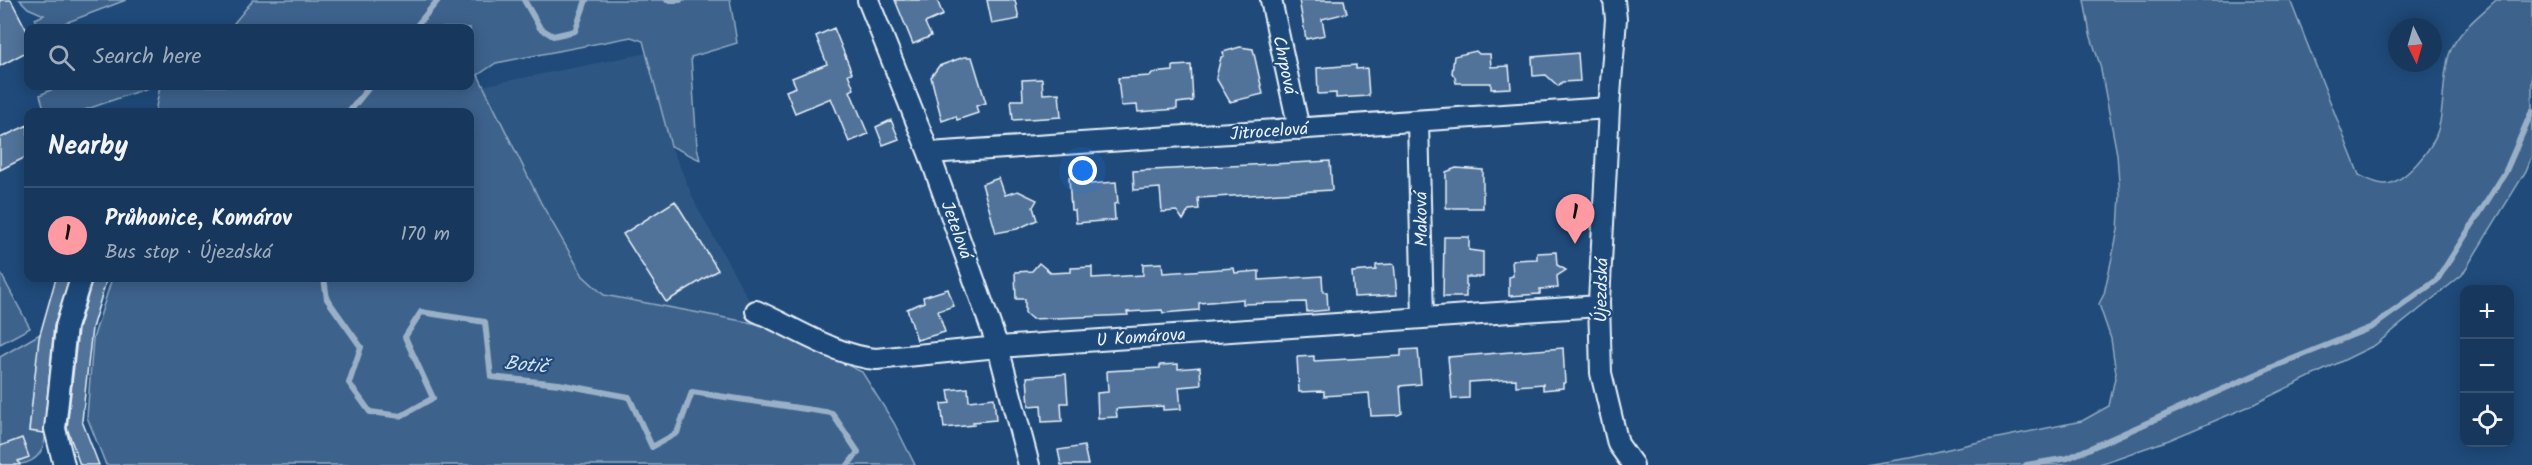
<!DOCTYPE html>
<meta charset="utf-8">
<style>
body{margin:0;font-family:Kalam,sans-serif;background:#244365;color:#f1f3f6}
.controls{position:absolute;right:18px;bottom:18px;display:grid;overflow:hidden;border-radius:12px;box-shadow:0 3px 15px #0003}
.controls button{width:54px;height:54px;display:grid;place-items:center;padding:0;border:0;border-bottom:2px solid #365272;background:#17385c;color:#f1f3f6;font:30px sans-serif}
.compass{position:absolute;left:2388px;top:18px;width:54px;height:54px;border-radius:50%;background:#17385c;box-shadow:0 3px 15px #0003;rotate:175deg}
.you{position:absolute;left:1083px;top:171px;width:21px;height:21px;margin:-15px;border:4px solid #fff;border-radius:50%;background:#1a73e8;box-shadow:0 0 0 9px #1a73e833}
.badge{display:grid;place-items:center;width:39px;height:39px;border-radius:50%;background:#ff9aa2;color:#111;font-size:20px;font-weight:700}
.pin{position:absolute;translate:-50% -50px;filter:drop-shadow(0 2px 3px #0008)}
.pin::after{content:'';position:absolute;top:32px;width:21px;height:18px;background:inherit;clip-path:polygon(0 0,100% 0,50% 100%)}
.list{margin:0;padding:0;list-style:none}
h2{display:flex;justify-content:space-between;align-items:center;height:78px;margin:0;padding:0 24px;font-size:26px}
h2 small{font-size:20px;font-weight:400;color:#9eacbb}
.list li{display:grid;grid-template-columns:39px 1fr auto;gap:18px;align-items:center;box-sizing:border-box;height:96px;padding:0 24px;border-top:2px solid #365272}
.list b{display:block;font-size:22px;white-space:nowrap}
.list p{margin:0;font-size:20px;white-space:nowrap;color:#9eacbb}
.list em{font-size:20px;font-style:normal;color:#9eacbb}
.icon{flex:none;width:33px;height:33px;fill:none;stroke:currentColor;stroke-width:2;stroke-linecap:round;stroke-linejoin:round}
.map{position:relative;flex:none;width:2532px;height:465px;overflow:hidden}
.search{position:absolute;background:#17385c;box-shadow:0 3px 15px #0003;left:24px;top:24px;width:450px;height:66px;display:flex;align-items:center;gap:15px;box-sizing:border-box;padding:0 21px;border-radius:12px;color:#9eacbb;font-size:22px}
.panel{position:absolute;background:#17385c;box-shadow:0 3px 15px #0003;left:24px;top:108px;width:450px;height:174px;border-radius:12px}
.map>svg:first-child{display:block}
.built{fill:#2e5683}
.green{fill:#3c628c;stroke:#92aac2;stroke-width:1.5}
.lines{fill:none;stroke-linecap:round;stroke-linejoin:round}
.stream{stroke:#9ab0c7;stroke-width:6}
.building{fill:#517399;stroke:#e8f1f8;stroke-width:1.5}
.minor-casing{stroke:#e8f1f8;stroke-width:24}
.minor{stroke:#1f4a7a;stroke-width:20}
.labels{text-anchor:middle;stroke-width:4.5;stroke-linejoin:round;paint-order:stroke}
.street-label{font-size:18px;fill:#e8f1f8;stroke:#1f4a7a}
.water-label{font-size:20px;font-style:italic;fill:#d4e1ec;stroke:#1f4a7a}
</style>
<div class="map">
<svg width="2532" height="465" viewBox="0 0 2532 465">
<rect width="100%" height="100%" fill="#1f4a7a"/>
<filter id="ink" filterUnits="userSpaceOnUse"><feTurbulence type="fractalNoise" baseFrequency=".0167" numOctaves="2"/><feDisplacementMap in="SourceGraphic" scale="12" xChannelSelector="R" yChannelSelector="G"/><feConvolveMatrix kernelMatrix="1 2 1 2 8 2 1 2 1" color-interpolation-filters="sRGB"/></filter>
<g filter="url(#ink)">
<path class="built" d="M647,53L671,146L697,207L763,325L604,295L583,276L541,203L482,86Z"/>
<path class="green" d="M20,0H126L52,28H38L35,19L44,15L28,8Z
M253,0H730L737,43L691,57L697,147L700,160L671,146L643,41L631,37L496,63L478,75L541,203L583,276L604,295L763,325L862,372L894,423L915,465H106L87,417L93,339L112,278H470V112H155L160,86H470V28H230Z
M2084,0H2290L2359,175C2367,179 2376,184 2385,184C2404,184 2433,148 2438,130C2445,107 2442,74 2450,52C2458,31 2480,15 2496,0H2532V155L2526,171L2462,275L2375,345L2250,406L2169,440L2097,465H1865L1910,458L1983,441L2082,421L2109,406L2116,373L2111,339L2099,304L2104,294L2118,230L2120,196L2117,154L2100,65L2090,34Z
M59,86H153L79,112H45L40,95Z
M0,272L30,328L0,344Z
M40,334L29,431L45,433C46,439 45,442 43,447C36,465 20,465 0,465V357Z"/>
<g class="lines">
<path class="stream" d="M524,0L540,28L553,36L575,31L586,0
M667,0H680
M415,28L438,0
M349,112L370,86
M324,278L327,299L361,347L349,383L370,412L401,416L433,398L405,337L421,312L485,322L491,377L559,384L629,397L652,447L677,433L692,392L832,413L858,452L848,465
M2026,465L2068,458L2273,367L2372,327L2437,280L2505,173L2532,111"/>
</g>
<path class="building" d="M0,0H11L28,33V51L0,66Z
M895,0H937L943,15L925,23L931,36L913,44Z
M987,0H1015L1019,19L992,24Z
M1299,0H1344L1347,13L1322,19L1325,35L1306,39Z
M834,28L852,73L848,74L854,89L850,91L868,134L849,142L831,98L795,113L786,91L796,87L792,78L827,64L816,36Z
M1240,47L1253,49L1263,94L1230,102L1216,78L1221,57L1224,56L1223,52Z
M1476,51L1479,54H1490L1491,67L1509,66L1511,88L1491,89V83H1456L1455,77L1452,73L1454,56Z
M1578,53L1580,81L1562,82L1558,86L1546,75L1533,76L1532,57Z
M964,57H972L986,103L976,106L978,113L957,120L956,116L942,121L931,77L939,66Z
M1191,65L1193,101L1177,103V109L1138,112L1137,105L1121,106L1118,78L1150,76L1152,73L1173,71V66Z
M1356,65V69L1367,68L1369,96L1336,98V93L1318,94L1317,68Z
M1042,79L1043,94L1059,93L1061,117L1013,120L1011,100H1023L1022,80Z
M891,120L899,139L883,145L876,127Z
M28,125V156L0,170V138Z
M1330,161L1332,190L1198,198L1199,209L1189,210L1183,220L1177,211L1162,212L1160,188L1134,190L1133,171Z
M1456,168L1483,170V208H1446V172Z
M1089,176V184L1116,182L1118,203L1114,204L1115,220L1076,223L1075,210H1071L1069,177Z
M999,178L1005,195L1018,191L1037,200L1033,207L1037,220L1017,229L996,233L982,184Z
M675,201L718,270L666,302L623,234Z
M1444,237H1469V250L1483,252V277H1466V297H1443Z
M1556,252L1557,265L1566,270L1557,276L1558,288L1540,289V294L1509,296V277L1513,276L1512,260L1537,259V253Z
M1039,263L1051,273L1071,272V268L1092,267V278L1143,275V264L1162,263L1163,273L1234,268L1235,273L1259,271V280L1322,276L1323,292H1327L1328,310L1307,312L1306,302L1243,304V299L1199,303V310L1163,313L1162,310L1127,312L1128,315L1032,319L1025,313V299H1016L1015,272L1032,271Z
M1394,264L1397,295L1354,297L1352,272L1376,270V265Z
M56,278H69L54,326L44,433L29,431L39,338Z
M93,278H107L92,328L82,421L99,465H80L67,428L78,329Z
M948,289L954,306L938,311L945,332L917,340L907,309L924,302L923,297Z
M1563,348L1565,383H1563V388L1543,390V384L1516,386V379L1469,382V398L1452,399L1448,357Z
M1418,349L1421,384L1400,386L1402,413L1398,415L1371,416L1369,393L1324,396V391L1299,392L1297,357L1314,356V361L1401,356V350Z
M1178,364V369L1200,367L1201,385L1179,387L1181,409L1163,410V406L1116,409L1117,417L1098,418L1097,393L1108,392L1107,371L1160,368V365Z
M1066,374L1068,403H1061L1062,421L1042,422L1041,405L1029,406L1027,377Z
M968,388L969,401L994,398L996,420L973,422L974,425L944,428L941,404L950,403L948,390Z
M22,438L29,457L18,461L20,465H0V446Z
M1084,446L1088,465H1061L1058,450Z"/>
<g class="lines">
<defs>
<path id="minor" d="M868,0L929,153L998,347L1029,465
M1271,0L1299,129
M1614,0L1616,19L1609,108L1599,302L1601,373L1618,444L1633,465
M1418,122L1423,317
M929,153L1609,108
M756,311C793,327 836,356 876,359L998,347L1599,306
M64,465L55,429L66,327L81,278"/>
</defs>
<use href="#minor" class="minor-casing"/>
<use href="#minor" class="minor"/>
</g>
</g>
<g class="labels">
<g class="street-label">
<text transform="translate(1285 65) rotate(78)" y="6">Chrpová</text>
<text transform="translate(1269 131) rotate(-4)" y="6">Jitrocelová</text>
<text transform="translate(1421 219) rotate(-91)" y="6">Maková</text>
<text transform="translate(957 230) rotate(70)" y="6">Jetelová</text>
<text transform="translate(1601 290) rotate(-89)" y="6">Újezdská</text>
<text transform="translate(1141 337) rotate(-4)" y="6">U Komárova</text>
</g>
<g class="water-label">
<text transform="translate(526 364) rotate(5)" y="7">Botič</text>
</g>
</g>
</svg>
<div class="controls">
<button>+</button>
<button>−</button>
<button><svg class="icon" aria-label="locate" viewBox="0 0 24 24"><circle cx="12" cy="12" r="6"/><path d="M12 2v4M12 18v4M2 12h4M18 12h4"/></svg></button>
</div>
<svg class="compass" viewBox="-18 -18 36 36"><path d="M0-13l5 13h-10z" fill="#e53935"/><path d="M0 13l5-13h-10z" fill="#9eacbb"/></svg>
<div class="you"></div>
<div class="pin badge" style="left:1575px;top:244px">1</div>
<div class="search"><svg class="icon" aria-label="search" viewBox="0 0 24 24"><circle cx="10" cy="10" r="6"/><path d="M15 15l6 6"/></svg>Search here</div>
<section class="panel">
<h2>Nearby<small></small></h2>
<ul class="list">
<li><span class="badge">1</span><div><b>Průhonice, Komárov</b><p>Bus stop · Újezdská</p></div><em>170 m</em></li>
</ul>
</section>
</div>
